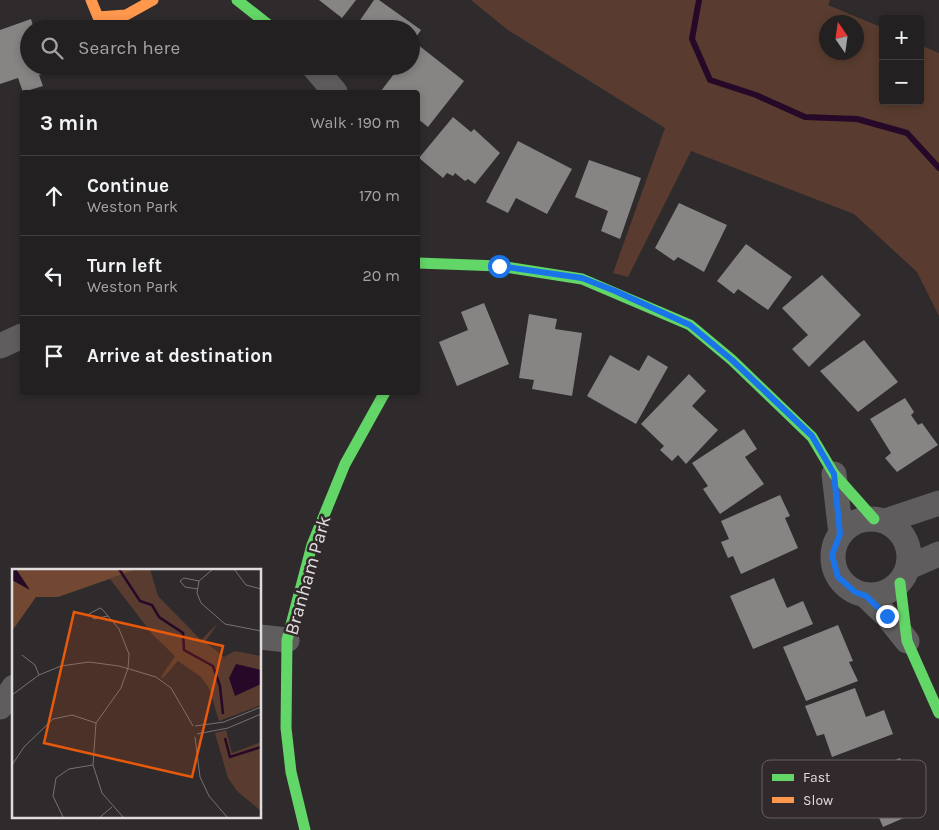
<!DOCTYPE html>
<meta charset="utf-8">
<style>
body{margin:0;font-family:Karla,sans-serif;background:#2b282a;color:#f1f3f6}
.controls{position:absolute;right:15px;top:15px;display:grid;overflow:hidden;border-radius:5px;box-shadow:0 2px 8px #0003}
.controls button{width:45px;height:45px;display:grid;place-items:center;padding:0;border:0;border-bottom:1px solid #403e3f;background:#232021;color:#f1f3f6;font:25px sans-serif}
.compass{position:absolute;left:819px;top:15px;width:45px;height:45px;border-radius:50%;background:#232021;box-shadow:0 2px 8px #0003;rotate:347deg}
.stop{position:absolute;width:15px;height:15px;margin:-11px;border:4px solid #1a73e8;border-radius:50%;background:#fff}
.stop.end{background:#1a73e8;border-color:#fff;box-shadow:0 1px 5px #0008}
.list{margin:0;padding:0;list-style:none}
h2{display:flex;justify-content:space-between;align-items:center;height:65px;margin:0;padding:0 20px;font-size:21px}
h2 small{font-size:16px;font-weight:400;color:#a3a3a5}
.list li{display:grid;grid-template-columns:32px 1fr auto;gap:15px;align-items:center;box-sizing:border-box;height:80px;padding:0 20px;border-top:1px solid #403e3f}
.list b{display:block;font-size:19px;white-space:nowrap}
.list p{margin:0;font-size:16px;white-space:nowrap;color:#a3a3a5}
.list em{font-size:16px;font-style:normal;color:#a3a3a5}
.icon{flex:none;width:28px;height:28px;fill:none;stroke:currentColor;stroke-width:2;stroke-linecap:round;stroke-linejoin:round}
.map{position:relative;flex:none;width:939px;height:830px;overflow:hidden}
.search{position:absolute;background:#232021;box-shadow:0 2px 8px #0003;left:20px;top:20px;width:400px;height:55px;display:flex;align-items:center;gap:12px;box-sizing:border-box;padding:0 18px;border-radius:28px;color:#a3a3a5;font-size:19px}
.panel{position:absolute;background:#232021;box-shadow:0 2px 8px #0003;left:20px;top:90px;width:400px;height:305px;border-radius:5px}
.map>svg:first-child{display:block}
.green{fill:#593c2f;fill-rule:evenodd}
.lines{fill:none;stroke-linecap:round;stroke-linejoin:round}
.stream{stroke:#260828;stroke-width:6}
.building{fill:#878484}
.street{stroke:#605d5e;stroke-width:25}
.fast{stroke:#63d668;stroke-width:11}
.slow{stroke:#ff974d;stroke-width:11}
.route{stroke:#1a73e8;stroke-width:6}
.labels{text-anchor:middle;stroke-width:5;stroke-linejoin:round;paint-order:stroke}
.street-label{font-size:19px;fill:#e0dbdc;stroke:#31292b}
.inset-river{fill:none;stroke:#260828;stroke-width:2.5}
.inset-road{fill:none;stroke:#767172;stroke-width:1}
.view{fill:#e8590c;fill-opacity:0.15;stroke:#e8590c;stroke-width:2.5}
.inset-edge{fill:none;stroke:#e0dbdc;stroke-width:2.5}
.key{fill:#31292b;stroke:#665e60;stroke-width:1}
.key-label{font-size:14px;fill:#e0dbdc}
</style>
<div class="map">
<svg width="939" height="830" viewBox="0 0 939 830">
<rect width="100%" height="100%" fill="#2f2b2c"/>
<path class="green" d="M471,0H830L828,5L883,28V101H920V45L939,53V316L917,272L854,214L691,151L628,277L613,273L665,128L508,30ZM826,22H856V52H826Z"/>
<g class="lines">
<path class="stream" d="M699,0L692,39L710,80L756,95L805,117L857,119L907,133L939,168"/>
</g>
<path class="building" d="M319,0H356L342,18Z
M374,0H379L421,30L411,44V29H354Z
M31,19L34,29H29V66L60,68L39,75L43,86L23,92L18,78L0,84V30Z
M417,44L464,81L428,127L418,119V92H383L381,91L400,66H411V51Z
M453,117L471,132L474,129L500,153L475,184L468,179L465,181L455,173L453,176L447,173L443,178L419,158Z
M518,141L572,169L547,214L516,198L508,213L486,202Z
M589,160L641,178L620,239L601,231L608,211L575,197Z
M679,203L727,225L704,272L678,257L674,261L655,248Z
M746,244L792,277L768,310L738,289L734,294L717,281Z
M822,275L861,315L809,367L792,349L808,335L782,308Z
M484,303L509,364L457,386L439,342L468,330L461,312Z
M529,314L557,319L555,329L582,333L572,396L532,389L534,380L519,378Z
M864,340L898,382L858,412L820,371Z
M610,355L639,371L648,355L668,367L636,424L587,396Z
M689,374L706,391L692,406L718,430L686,464L678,455L672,461L660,450L664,446L641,424Z
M905,398L914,412L911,415L918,425L922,423L938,445L897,472L885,458L891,453L870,419Z
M744,429L757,449L745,457L764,484L720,514L703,489L708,486L692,463Z
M780,495L790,516L785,518L798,548L741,574L733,556L728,558L721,542L729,539L721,521Z
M774,578L787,608L803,601L813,624L753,649L730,596Z
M838,625L853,661L849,662L858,681L806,701L783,647Z
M855,688L866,717L884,710L893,734L832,757L824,734L817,736L805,706Z
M900,758L922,810L883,827L877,813L869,816L863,800L870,797L861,775Z"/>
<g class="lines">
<path class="street" d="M313,66L335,92
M0,346L22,336
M834,474L841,534
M833 557a38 38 0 1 1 76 0a38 38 0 1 1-76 0Z
M885,521L939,503
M909,567L939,554
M866,596L887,616L907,641
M260,637L287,640
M0,707L14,687"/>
<path class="fast" d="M237,0L274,29
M418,263L499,266L582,279L690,325L732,360L812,437L834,474L874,519
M900,583L907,641L939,713
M305,830L291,772L286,728L287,640L312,545L345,464L385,392"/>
<path class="slow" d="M91,0L98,17L126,15L153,0"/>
</g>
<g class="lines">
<path class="route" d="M499,266L582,278L615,291L690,325L732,360L812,436L834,474L840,534L832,555L838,577L855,592L866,596L887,616"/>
</g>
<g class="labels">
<g class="street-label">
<text transform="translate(307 575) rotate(-74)" y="7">Branham Park</text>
</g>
</g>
<g transform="translate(12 569)">
<rect width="249" height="249" fill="#2f2b2c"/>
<path d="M126,0H138L146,27L189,71L206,54L193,73L212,88L223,82L249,87V136L207,152L197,119L189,108L166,92L151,109L149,108L163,87L141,66L98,10ZM214,161L220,184L249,173V242L225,222L216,209L203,164Z" fill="#593c2f"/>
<path d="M4,0H126L46,28H24L0,62V11L17,20Z" fill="#734833"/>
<path d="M0,0H4L18,21L0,11ZM224,95L249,101V115L223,127L217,109Z" fill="#260828"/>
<path class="inset-river" d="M107,0L128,32L140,36L147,48L171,64L172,81L201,97L208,117L211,145M213,169L218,188L249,178"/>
<path class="inset-road" d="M201,0L187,12L185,24L189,34L213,55L249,62M222,0L234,16L249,20M186,20L173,18L168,12L172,9L187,12M96,47L82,50L77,45L88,39L91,41L107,60L117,85L116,99L109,119L84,154L81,196L90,224L111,248M10,86L23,96L27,106M0,126L27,106L49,97L77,93L107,97L144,108L159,119L181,157M183,157L212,153L249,138M185,165L216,159L249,145M183,168L188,208L197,227L215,248M0,196L12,178L41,150L60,146L84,154M51,248L41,227L44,209L57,200L81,196M88,248L100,238"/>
<path class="view" d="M62,43L211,77L180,208L32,174Z"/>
<rect width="249" height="249" class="inset-edge"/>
</g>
<rect x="762" y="760" width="164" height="58" rx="8" class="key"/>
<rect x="772" y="774" width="22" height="7" fill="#63d668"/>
<rect x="772" y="797" width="22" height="6" fill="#ff974d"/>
<g class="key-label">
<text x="803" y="782">Fast</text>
<text x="803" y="805">Slow</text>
</g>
</svg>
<div class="controls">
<button>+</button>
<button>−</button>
</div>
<svg class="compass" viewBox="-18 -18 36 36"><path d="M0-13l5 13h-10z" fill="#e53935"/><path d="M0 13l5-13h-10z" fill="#a3a3a5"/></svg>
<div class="stop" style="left:499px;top:266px"></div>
<div class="stop end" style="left:887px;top:616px"></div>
<div class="search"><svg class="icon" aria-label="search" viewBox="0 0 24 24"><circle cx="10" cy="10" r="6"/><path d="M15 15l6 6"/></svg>Search here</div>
<section class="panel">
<h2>3 min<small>Walk · 190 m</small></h2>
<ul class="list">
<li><svg class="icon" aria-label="ahead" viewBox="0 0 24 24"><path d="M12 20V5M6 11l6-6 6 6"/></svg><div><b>Continue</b><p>Weston Park</p></div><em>170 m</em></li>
<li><svg class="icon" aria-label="left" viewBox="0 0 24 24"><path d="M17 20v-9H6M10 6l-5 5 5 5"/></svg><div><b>Turn left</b><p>Weston Park</p></div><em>20 m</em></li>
<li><svg class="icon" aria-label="arrive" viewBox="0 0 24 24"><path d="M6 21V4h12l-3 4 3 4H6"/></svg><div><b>Arrive at destination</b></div></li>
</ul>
</section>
</div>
